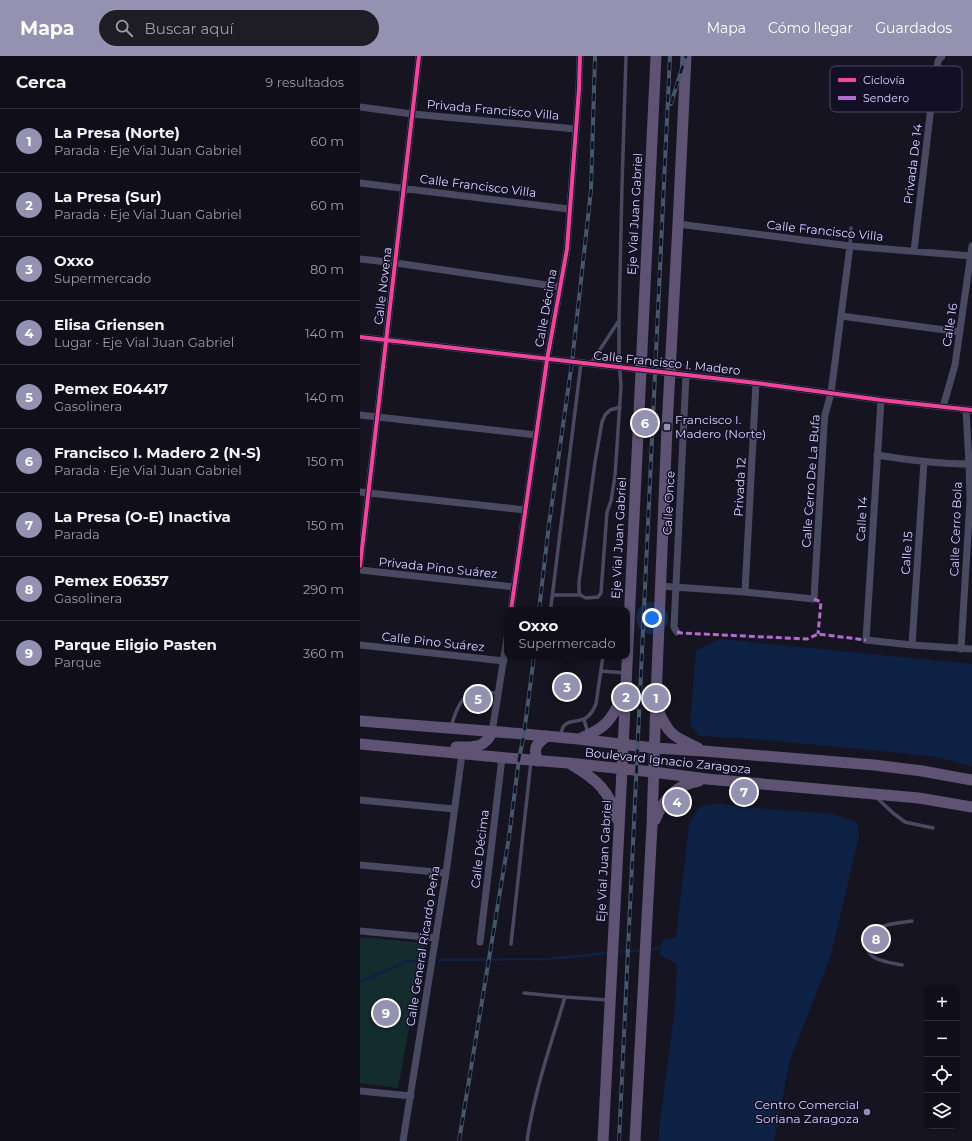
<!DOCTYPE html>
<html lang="es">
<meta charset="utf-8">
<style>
body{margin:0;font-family:Montserrat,sans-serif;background:#1e1d26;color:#f1f3f6}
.controls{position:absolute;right:12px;bottom:12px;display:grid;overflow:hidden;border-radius:8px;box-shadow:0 1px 3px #0004}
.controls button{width:36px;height:36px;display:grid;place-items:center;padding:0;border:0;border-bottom:1px solid #302f38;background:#100f19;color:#f1f3f6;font:20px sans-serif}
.you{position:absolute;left:292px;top:562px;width:14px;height:14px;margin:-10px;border:3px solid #fff;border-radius:50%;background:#1a73e8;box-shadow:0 0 0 6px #1a73e833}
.badge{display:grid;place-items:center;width:26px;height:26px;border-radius:50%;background:#9591b1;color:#fff;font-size:13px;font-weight:700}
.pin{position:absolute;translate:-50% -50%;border:2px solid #fff;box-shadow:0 1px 4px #0006}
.popup{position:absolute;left:144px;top:551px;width:126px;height:52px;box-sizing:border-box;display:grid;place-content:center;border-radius:8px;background:#100f19;filter:drop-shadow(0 1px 3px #0005);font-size:13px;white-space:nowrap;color:#9c9ca2}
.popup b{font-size:15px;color:#f1f3f6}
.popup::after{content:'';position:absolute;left:50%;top:100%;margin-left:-8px;border:8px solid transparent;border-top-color:#100f19}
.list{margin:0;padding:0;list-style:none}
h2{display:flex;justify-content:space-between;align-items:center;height:52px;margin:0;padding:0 16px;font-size:17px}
h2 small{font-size:13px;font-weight:400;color:#9c9ca2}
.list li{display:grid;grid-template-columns:26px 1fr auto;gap:12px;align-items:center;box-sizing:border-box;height:64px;padding:0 16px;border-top:1px solid #302f38}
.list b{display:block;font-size:15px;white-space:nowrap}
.list p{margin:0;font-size:13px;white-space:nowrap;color:#9c9ca2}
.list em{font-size:13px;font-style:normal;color:#9c9ca2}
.icon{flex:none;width:22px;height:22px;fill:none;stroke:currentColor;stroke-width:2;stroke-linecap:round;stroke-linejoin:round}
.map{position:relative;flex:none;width:612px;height:1085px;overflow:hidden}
header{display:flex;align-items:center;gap:24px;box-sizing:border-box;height:56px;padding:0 20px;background:#9591b1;color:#fff}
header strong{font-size:19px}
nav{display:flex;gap:22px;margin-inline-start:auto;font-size:14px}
.search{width:280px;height:36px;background:#1e1d26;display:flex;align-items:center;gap:10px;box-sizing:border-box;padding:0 14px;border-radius:22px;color:#9c9ca2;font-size:15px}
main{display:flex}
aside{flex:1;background:#100f19}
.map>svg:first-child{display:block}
.green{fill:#132c2d}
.water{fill:#0d2144}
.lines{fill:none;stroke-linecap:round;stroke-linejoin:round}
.stream{stroke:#0d2144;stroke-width:2.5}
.service{stroke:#4a4962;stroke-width:3.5}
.minor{stroke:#4a4962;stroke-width:7}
.primary{stroke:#5e5373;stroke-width:11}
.rail-casing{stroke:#43596b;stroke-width:4}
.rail{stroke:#130f26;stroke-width:2.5;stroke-dasharray:8;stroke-linecap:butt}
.quiet{stroke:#b06ccc;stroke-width:3;stroke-dasharray:6 3;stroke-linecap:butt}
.cycleway-casing{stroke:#130f26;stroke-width:6}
.cycleway{stroke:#ed469a;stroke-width:4}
.poi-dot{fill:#9591b1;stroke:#130f26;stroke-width:1.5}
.labels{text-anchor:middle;stroke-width:3;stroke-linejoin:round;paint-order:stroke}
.street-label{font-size:12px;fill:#d9d4ff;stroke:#130f26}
.poi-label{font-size:12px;fill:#d9d4ff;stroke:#130f26;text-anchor:start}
.key{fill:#130f26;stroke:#4e4a67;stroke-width:1}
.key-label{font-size:11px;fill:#d9d4ff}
</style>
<header>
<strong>Mapa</strong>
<div class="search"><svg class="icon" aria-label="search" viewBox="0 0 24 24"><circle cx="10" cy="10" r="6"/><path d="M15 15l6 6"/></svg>Buscar aquí</div>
<nav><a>Mapa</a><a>Cómo llegar</a><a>Guardados</a></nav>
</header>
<main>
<aside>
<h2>Cerca<small>9 resultados</small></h2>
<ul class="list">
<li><span class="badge">1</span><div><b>La Presa (Norte)</b><p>Parada · Eje Vial Juan Gabriel</p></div><em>60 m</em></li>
<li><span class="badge">2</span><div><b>La Presa (Sur)</b><p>Parada · Eje Vial Juan Gabriel</p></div><em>60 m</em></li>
<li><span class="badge">3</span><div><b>Oxxo</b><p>Supermercado</p></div><em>80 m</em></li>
<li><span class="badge">4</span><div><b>Elisa Griensen</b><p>Lugar · Eje Vial Juan Gabriel</p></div><em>140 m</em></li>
<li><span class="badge">5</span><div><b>Pemex E04417</b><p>Gasolinera</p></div><em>140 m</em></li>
<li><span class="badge">6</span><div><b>Francisco I. Madero 2 (N-S)</b><p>Parada · Eje Vial Juan Gabriel</p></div><em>150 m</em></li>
<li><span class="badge">7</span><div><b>La Presa (O-E) Inactiva</b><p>Parada</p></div><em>150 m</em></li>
<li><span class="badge">8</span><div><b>Pemex E06357</b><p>Gasolinera</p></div><em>290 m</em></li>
<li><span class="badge">9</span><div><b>Parque Eligio Pasten</b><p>Parque</p></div><em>360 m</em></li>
</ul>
</aside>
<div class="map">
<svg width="612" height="1085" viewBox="0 0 612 1085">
<rect width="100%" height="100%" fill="#161421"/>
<path class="green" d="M0,881L65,887L38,1032L0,1027Z"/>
<path class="water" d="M360,583L612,608V710L571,700L394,683L339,680L330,669L336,595Z
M357,747L384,751L473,758L497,766L499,780L471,899L430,1004L414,1085H299L300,1065L315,952L317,908L300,899L302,884L316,882L329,768L339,751Z"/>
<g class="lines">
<path class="stream" d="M287,893L301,892
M256,896L283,894
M79,904L189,903L249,897
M0,926L47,905H65"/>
<path class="service" d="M490,190L491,172
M231,307L258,266
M260,351L250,354L245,359L242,366L235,406L219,526V535L220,539L226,542L238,541L241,537L247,456L251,445L255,420L261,330L259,301V265L262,130L266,0
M193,539H220
M192,554L191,550L221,307
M241,615L266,617
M224,663L228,678
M91,670C102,638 105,635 139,637
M200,680C201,677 202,674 203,671C212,659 226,673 236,648L243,600
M516,741L533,757L545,766L573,772
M151,888L171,705
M542,909C529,906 504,905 507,886C508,881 512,877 516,874C526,867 540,867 552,865
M164,937L205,941L248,944
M167,1085C174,1036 191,988 205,941"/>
<path class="minor" d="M0,51L52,58L216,73
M0,127L209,153
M318,168L490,190L611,200
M554,195L570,59L578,5L582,0
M0,203L36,207L200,231
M481,260L600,276
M0,281L396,327L521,344L612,354
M521,344L506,584L552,589L612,593
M583,351L595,309L612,190
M0,359L176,379
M517,399C548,404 578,408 609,408
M0,436L165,454
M0,510L59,0
M0,514L154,531
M300,530L385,536L454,543L464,369L465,359L471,337L490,190
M385,536L396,327
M151,554L187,304L207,193L219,33L220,0
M317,576L314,571L326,319
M0,589L144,605
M552,589L564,406
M601,593L610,444L609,408L606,354
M132,676L147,582
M0,744L94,753
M0,809L86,817
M0,875L76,882
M120,886L142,702
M0,1035L51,1040
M43,1085L86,817L102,698"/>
<path class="primary" d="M297,652C308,678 312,680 338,692
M0,665L164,678L218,683L294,692L344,695L514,709L562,715L612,724
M219,683C246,672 251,665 263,639
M0,688L159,703L208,707L293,716L347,723L559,742L612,751
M96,691C112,691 125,693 132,676
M178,705C172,691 177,688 187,680
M212,709C236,723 250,735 257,763
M295,764C304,743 315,729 339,725
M243,1085C249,961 256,838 262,714C274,476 284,238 296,0
M275,1085L292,770L296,642L307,371L318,168L326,0"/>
<defs>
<path id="rail" d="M311,48L317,28L326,0
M179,554L189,468L212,306L231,134L235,0
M99,1085L149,781L159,703L164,678L174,600
M259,1085C277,723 292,362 310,0"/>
</defs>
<use href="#rail" class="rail-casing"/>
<use href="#rail" class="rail"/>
<path class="quiet" d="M454,543L461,546L458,578
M317,576L321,577L447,583L458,578L506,584"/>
<defs>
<path id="cycleway" d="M0,281L396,327L521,344L612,354
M0,510L59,0
M151,554L187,304L207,193L219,33L220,0"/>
</defs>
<use href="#cycleway" class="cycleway-casing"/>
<use href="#cycleway" class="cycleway"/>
</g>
<g class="poi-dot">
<rect x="303" y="367" width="8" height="8" rx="2"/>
<circle cx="507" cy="1056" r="4"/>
</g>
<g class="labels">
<g class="street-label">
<text transform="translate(133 54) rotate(5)" y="4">Privada Francisco Villa</text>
<text transform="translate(553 108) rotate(-83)" y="4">Privada De 14</text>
<text transform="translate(118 130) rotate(7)" y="4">Calle Francisco Villa</text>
<text transform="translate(275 158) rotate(-87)" y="4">Eje Vial Juan Gabriel</text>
<text transform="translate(465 175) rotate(6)" y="4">Calle Francisco Villa</text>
<text transform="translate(23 230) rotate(-83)" y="4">Calle Novena</text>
<text transform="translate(186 252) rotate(-80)" y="4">Calle Décima</text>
<text transform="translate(590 269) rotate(-81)" y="4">Calle 16</text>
<text transform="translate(307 307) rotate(6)" y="4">Calle Francisco I. Madero</text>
<text transform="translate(451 425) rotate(-86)" y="4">Calle Cerro De La Bufa</text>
<text transform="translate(380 431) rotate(-87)" y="4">Privada 12</text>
<text transform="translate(309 447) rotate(-87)" y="4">Calle Once</text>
<text transform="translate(502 463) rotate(-87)" y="4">Calle 14</text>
<text transform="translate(596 473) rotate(-88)" y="4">Calle Cerro Bola</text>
<text transform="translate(259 482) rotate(-87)" y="4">Eje Vial Juan Gabriel</text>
<text transform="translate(547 497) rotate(-86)" y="4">Calle 15</text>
<text transform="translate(78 512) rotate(6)" y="4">Privada Pino Suárez</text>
<text transform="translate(73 586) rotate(6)" y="4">Calle Pino Suárez</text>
<text transform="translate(308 705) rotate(6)" y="4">Boulevard Ignacio Zaragoza</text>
<text transform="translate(120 793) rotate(-83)" y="4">Calle Décima</text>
<text transform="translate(244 805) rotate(-87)" y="4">Eje Vial Juan Gabriel</text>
<text transform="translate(63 890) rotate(-81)" y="4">Calle General Ricardo Peña</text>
</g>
<g class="poi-label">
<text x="315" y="368">Francisco I.<tspan x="315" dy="14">Madero (Norte)</tspan></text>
<text x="499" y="1053" text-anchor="end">Centro Comercial<tspan x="499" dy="14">Soriana Zaragoza</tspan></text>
</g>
</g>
<rect x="470" y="10" width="132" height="46" rx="6" class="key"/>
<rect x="478" y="22" width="18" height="4" fill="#ed469a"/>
<rect x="478" y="40" width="18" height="4" fill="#b06ccc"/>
<g class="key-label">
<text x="503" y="28">Ciclovía</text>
<text x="503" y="46">Sendero</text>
</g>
</svg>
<div class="controls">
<button>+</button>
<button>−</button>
<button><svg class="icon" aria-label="locate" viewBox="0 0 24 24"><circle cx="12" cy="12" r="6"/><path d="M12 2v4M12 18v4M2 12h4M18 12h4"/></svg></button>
<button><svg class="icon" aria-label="layers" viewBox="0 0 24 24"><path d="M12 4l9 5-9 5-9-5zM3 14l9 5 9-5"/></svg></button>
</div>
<div class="you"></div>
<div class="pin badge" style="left:296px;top:642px">1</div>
<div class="pin badge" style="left:266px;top:641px">2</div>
<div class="pin badge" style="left:207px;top:631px">3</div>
<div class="popup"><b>Oxxo</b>Supermercado</div>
<div class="pin badge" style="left:317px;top:746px">4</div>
<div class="pin badge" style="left:118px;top:643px">5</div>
<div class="pin badge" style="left:285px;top:367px">6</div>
<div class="pin badge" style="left:384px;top:736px">7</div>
<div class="pin badge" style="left:516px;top:883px">8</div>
<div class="pin badge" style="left:26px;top:957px">9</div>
</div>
</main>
